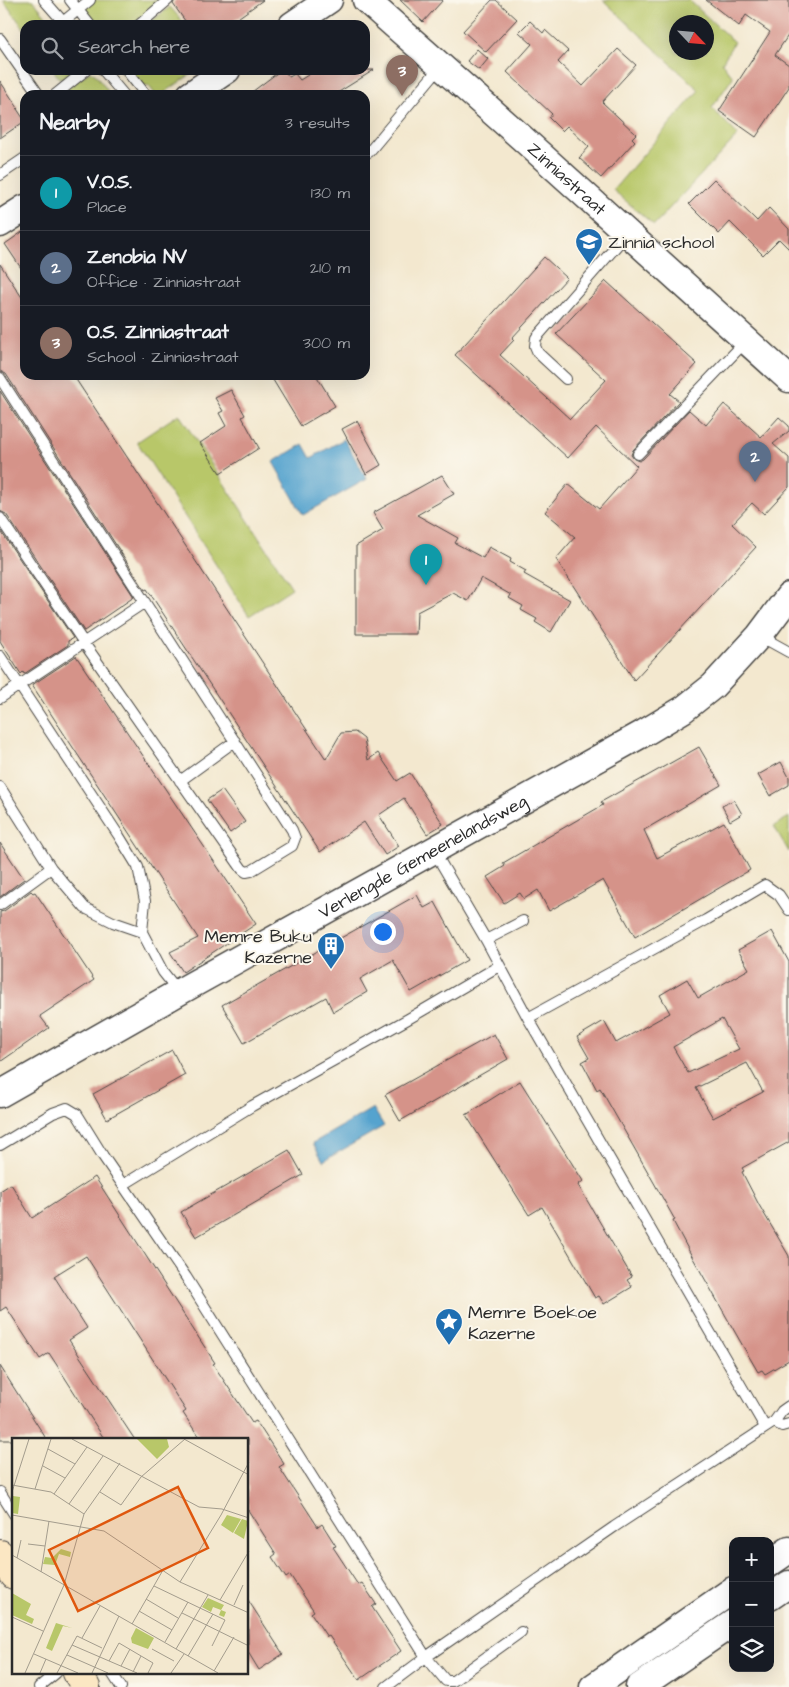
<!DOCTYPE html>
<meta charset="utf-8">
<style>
body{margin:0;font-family:"Architects Daughter",sans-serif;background:#20242c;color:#f1f3f6}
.controls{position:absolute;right:15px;bottom:15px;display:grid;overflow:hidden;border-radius:10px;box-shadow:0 5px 20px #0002}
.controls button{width:45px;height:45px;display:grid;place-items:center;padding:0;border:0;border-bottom:1px solid #363941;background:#171b24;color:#f1f3f6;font:25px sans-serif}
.compass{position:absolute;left:669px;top:15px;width:45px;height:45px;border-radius:50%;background:#171b24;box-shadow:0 5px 20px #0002;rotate:116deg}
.you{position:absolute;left:382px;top:931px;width:18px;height:18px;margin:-12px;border:4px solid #fff;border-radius:50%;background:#1a73e8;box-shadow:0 0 0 8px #1a73e833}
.badge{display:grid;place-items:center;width:32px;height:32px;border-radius:50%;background:#8c9099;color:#fff;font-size:16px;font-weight:700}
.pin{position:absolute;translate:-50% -41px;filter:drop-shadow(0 1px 2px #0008)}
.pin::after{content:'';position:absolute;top:26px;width:18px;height:15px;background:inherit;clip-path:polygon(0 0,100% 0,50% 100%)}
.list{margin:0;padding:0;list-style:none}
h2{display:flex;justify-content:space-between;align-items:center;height:65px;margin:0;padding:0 20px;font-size:21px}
h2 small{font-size:16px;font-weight:400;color:#9ea1a6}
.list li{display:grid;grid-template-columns:32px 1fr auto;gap:15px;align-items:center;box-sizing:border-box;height:75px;padding:0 20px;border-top:1px solid #363941}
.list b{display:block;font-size:19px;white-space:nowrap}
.list p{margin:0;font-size:16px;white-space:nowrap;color:#9ea1a6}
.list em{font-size:16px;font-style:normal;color:#9ea1a6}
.icon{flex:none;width:28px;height:28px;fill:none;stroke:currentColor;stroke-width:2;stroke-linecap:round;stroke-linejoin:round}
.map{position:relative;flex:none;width:789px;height:1687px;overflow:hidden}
.search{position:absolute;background:#171b24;box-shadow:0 5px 20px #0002;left:20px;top:20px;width:350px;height:55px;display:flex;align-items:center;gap:12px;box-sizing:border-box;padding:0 18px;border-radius:15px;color:#9ea1a6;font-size:19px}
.panel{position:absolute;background:#171b24;box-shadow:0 5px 20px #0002;left:20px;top:90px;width:350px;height:290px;border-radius:15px}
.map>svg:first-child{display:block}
.green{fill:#b8c769;stroke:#72794a;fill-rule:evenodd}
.water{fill:#55a3ce;stroke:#40677c}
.building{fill:#d59389;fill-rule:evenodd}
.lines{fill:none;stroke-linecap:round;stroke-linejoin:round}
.service-casing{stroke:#494744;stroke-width:12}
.tertiary-casing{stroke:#494744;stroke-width:29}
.secondary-casing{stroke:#494744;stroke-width:30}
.service{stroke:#fff;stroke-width:10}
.tertiary{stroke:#fff;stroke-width:26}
.secondary{stroke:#fbe7c3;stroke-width:28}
.labels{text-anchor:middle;stroke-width:4;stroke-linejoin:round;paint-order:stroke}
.street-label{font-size:18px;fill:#2b2b2b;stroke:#fbf7ec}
.poi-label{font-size:18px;fill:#2b2b2b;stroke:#fbf7ec;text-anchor:start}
.inset-road{fill:none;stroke:#a39c8d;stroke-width:1}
.view{fill:#df570e;fill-opacity:0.15;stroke:#df570e;stroke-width:2.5}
.inset-edge{fill:none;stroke:#2b2b2b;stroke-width:2.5}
</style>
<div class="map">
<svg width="789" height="1687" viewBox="0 0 789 1687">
<rect width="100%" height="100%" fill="#fbf7ec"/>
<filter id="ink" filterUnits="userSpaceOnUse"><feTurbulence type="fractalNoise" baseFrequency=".02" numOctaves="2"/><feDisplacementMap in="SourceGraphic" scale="10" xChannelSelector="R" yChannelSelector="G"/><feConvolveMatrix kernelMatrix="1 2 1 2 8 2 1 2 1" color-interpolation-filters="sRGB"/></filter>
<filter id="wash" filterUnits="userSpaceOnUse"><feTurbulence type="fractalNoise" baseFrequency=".0096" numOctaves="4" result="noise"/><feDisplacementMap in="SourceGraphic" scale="20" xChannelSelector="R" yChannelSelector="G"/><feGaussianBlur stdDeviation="1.12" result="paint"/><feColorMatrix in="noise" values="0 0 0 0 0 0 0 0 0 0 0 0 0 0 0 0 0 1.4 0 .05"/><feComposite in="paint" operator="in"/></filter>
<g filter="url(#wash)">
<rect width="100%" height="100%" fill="#f3e8cf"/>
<path class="green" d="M3,0H33L53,25H25V30Z
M93,0H160L158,4L133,25H91L83,8Z
M603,0H689L734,42L722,63L733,77L712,108L738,135L654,225L613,190L699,90ZM676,22H706V52H676Z
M170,7L186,25H146Z
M53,70H79L66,80L59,78Z
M130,70H197L161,95H156L148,85L143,87Z
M90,71L96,75L111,95H59Z
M179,414L292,588L249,616L137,442Z
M789,817V852L774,826Z"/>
<path class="water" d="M344,439L367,479L303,515L273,462L303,444L311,458Z
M373,1108L384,1126L323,1161L313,1143Z"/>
<g id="blocks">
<path class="building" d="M175,0H263L228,25H188L173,4Z
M400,0H443L423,22Z
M492,0H496L517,19L486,52L463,31Z
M706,0H789V34L775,55L789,65V87L756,137L719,111L770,32L746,15L739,26Z
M530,21L543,33L545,30L568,51L558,62L583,86L618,49L636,65L602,102L636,134L632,138L635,141L601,178L579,158L589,147L567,126L562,131L549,118L552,114L507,72L532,44L519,32Z
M477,49L488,59L479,70L467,61Z
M281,70H284L289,77L295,74L300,80L316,70H374L334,95H248Z
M0,81L18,108L17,109L25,121L0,138Z
M714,179L757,221L769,208L789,229V249L779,239L763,255L730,222L719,234L689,204Z
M25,230V274L5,244Z
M544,257L567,278L512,338L514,340L500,355L570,419L606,380L556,334L606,281L697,364L670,394L679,401L633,450L631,455L634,459L639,461L643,459L689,410L706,425L724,404L761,437L779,417L789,426V431L773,444L789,458V487L764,514L752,503L732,524L756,547L634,680L556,559L575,537L545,512L568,484L599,509L637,466L596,427L568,458L455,355Z
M0,264L25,302V375H73L326,759L341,733L355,732L364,739L368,760L378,753L397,781L410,773L443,824L427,834L404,798L379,815L399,846L385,855L364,822L320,852L147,589L145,590L6,374L0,371Z
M282,375H316L335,406L301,426L273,380Z
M231,390L245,415L242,417L259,448L220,473L200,443L226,426L219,413L223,411L215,398Z
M0,391L134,597L84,631L6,514L0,511Z
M357,421L381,465L366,474L342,429Z
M442,475L454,494L417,515L458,538L455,543L483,558L489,547L511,559L510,562L526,571L524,574L570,600L551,632L535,622L537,619L521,610L523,606L509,598L511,595L481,578L468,601L453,593L417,612L416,634H356V546L383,530L373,513Z
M0,530L73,638L68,641V645L24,674L23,672L21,674L0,641Z
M76,656L256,924L183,972L170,952L198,938L32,685Z
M699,747L721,785L644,830L657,858L724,822L750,870L635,937L603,880L549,911L538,890L524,899L520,893L504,903L487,877L505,866L503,863L603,805L601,802Z
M781,762L789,777V785L770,796L758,775Z
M222,790L245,822L230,833L207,800Z
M734,800L742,814L730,821L722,806Z
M0,843L24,879L0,897Z
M31,891L33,893L35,892L94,980L40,1016L49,1028L0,1062V912L4,911Z
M417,895L424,908L435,902L467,960L411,992L393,960L360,979L367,992L333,1012L326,997L244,1043L222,1005Z
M772,931L789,962V1142L742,1168L744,1171L742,1172L759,1205L789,1256V1360L765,1374L762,1370L758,1372L740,1341L689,1251L673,1221L675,1220L653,1181L600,1088L597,1090L582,1062L589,1058L577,1037L604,1021L616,1043L670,1013L660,995L687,979L698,998L749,969L738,950ZM722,1019L739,1049L688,1073L673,1047ZM747,1063L763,1092L713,1118L696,1088Z
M494,1034L508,1059L400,1121L385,1095Z
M172,1050L185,1075L107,1119L93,1094Z
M520,1081L583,1181L578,1185L632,1277L627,1280L632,1287L604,1304L599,1296L595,1298L542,1207L529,1215L466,1115Z
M289,1150L303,1175L196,1237L181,1212Z
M95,1177L215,1363L213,1364L252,1423L256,1421L284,1464L279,1467L318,1527L322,1524L336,1546L333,1547L358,1585L362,1583L376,1604L372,1607L401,1651L359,1680L329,1636L327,1637L311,1613L314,1611L290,1575L286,1578L272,1557L276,1554L248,1510V1440H201L183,1413L186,1411L86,1256L54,1276L87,1328L69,1340L135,1440H105L49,1353L40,1359L6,1307L0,1311V1191L11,1184L32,1218Z
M0,1366L47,1440H0Z
M248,1600L283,1654L259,1670L248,1652Z"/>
</g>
</g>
<g filter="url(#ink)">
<use href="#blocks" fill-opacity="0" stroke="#494744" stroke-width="1"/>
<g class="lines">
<defs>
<path id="service" d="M44,0L66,25
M70,0L90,25
M63,22L90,0
M139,25L168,0
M0,39L39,95
M103,70L124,95
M126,70L146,95
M55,95L86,70
M369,152L440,67
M0,175L25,158
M0,378L292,830L295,838L292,846L251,871L246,872L242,869L84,643L0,518
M566,379L538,353L535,346L536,338L627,234
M638,454L746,341
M760,636L789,652
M0,656L119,836L138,867L145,901L142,932
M0,698L145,602
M180,781L235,741
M0,787L51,868L85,908L113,922L142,932L163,972L178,991
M434,851L486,940L528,1018L765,1427
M0,905L51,868
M486,940L523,921
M528,1018L706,920L765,885L779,895L789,910
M0,1145L53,1113L67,1108L77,1114L103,1156L186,1277L426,1657L614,1527L774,1422L782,1411L789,1406
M123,1185L252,1106L408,1019L499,966
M774,1422L782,1426L789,1424
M0,1492L14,1514
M112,1673L121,1687
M39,1687L56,1673
M386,1687L426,1657L446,1681H453L521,1632"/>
<g id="tertiary">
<path id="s1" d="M366,0L522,138L789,379"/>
<path d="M292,25L329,0"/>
<path d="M190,95L227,70"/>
<path d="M0,224L25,208"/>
<path id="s2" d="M0,1094L179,992L644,733L684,709L713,686L759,636L789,596"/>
<path d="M770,1563L789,1550"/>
<path d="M770,1597L789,1584"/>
<path d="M593,1687L733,1590"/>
<path d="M639,1687L733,1623"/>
</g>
<path id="secondary" d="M0,1554L14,1575
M77,1673L86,1687"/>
</defs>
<use href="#service" class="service-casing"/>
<use href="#tertiary" class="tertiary-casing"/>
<use href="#secondary" class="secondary-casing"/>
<use href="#service" class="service"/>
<use href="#tertiary" class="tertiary"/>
<use href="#secondary" class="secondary"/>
</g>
</g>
<defs>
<symbol id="school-pin" viewBox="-11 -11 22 30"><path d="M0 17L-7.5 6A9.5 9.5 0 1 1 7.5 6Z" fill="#1f6fb2" stroke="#fbf7ec"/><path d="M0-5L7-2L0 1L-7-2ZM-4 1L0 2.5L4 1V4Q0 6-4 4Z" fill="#fff"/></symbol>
<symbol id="building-pin" viewBox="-11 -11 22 30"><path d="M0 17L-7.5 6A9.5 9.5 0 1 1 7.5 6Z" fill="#1f6fb2" stroke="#fbf7ec"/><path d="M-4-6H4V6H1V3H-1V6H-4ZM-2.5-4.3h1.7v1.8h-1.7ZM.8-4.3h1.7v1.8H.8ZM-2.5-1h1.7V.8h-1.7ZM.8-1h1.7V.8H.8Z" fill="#fff"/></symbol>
<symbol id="sight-pin" viewBox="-11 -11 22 30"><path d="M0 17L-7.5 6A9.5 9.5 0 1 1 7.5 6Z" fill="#1f6fb2" stroke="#fbf7ec"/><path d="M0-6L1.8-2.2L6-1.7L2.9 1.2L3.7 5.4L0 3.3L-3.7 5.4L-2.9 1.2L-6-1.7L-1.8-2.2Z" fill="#fff"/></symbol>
</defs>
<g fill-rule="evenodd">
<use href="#school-pin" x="573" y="226" width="32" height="43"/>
<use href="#building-pin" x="315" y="930" width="32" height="43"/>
<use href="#sight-pin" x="433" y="1306" width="32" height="43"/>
</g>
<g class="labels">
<g class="street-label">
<text dy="6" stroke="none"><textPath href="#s1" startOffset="269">Zinniastraat</textPath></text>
<text dy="6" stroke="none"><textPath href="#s2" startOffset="485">Verlengde Gemeenelandsweg</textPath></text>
</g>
<g class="poi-label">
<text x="608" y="248">Zinnia school</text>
<text x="312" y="942" text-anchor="end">Memre Buku<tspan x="312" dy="21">Kazerne</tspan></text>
<text x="468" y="1318">Memre Boekoe<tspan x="468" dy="21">Kazerne</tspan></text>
</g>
</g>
<g transform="translate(12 1438)">
<rect width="236" height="236" fill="#f3e8cf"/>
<path d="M125,1H155L157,9L145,21ZM1,58L8,59L6,76L0,75ZM215,77L229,81L221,95L209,87ZM230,81L236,83L232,101L222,95ZM49,111L59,114L58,119L47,116L43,127L31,126L33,119L40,120ZM0,155L19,166L14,177L22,181L20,186L0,177ZM196,160L212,167L209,172L214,174L212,179L207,177L209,172L201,169L199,174L190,169ZM44,185L60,190L51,188L40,213L34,210ZM124,190L142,200L136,211L120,205L119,200Z" fill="#b8c769"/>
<path class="inset-road" d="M60,1L187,69L210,71L237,80M172,1L237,37M36,11L63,26M237,24L209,77L168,144L237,175M31,28L53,40M0,47L39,54L72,76M23,51L39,1M0,54L17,1M88,54L109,67L129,39L173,1M42,56L75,9M57,66L91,18M0,77L92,93L168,144M16,106L33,108M0,117L206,235M5,120L9,102M29,134L37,83M142,148L213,182L200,208M134,161L166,180M208,162L237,113M222,167L231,147M127,173L160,192M170,175L237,208M0,179L31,193M120,186L151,132M70,200L88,168M153,204L176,164M60,207L125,235M140,211L162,223M164,211L196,157M22,216L66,235M55,217L96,235M176,218L201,176M97,223L107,205L141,225L136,235M109,228L118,211M202,233L222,199M121,234L129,218M13,235L52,147L72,76L108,25M28,235L34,221M45,235L65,198L90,210M80,235L107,178M159,235L172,216"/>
<path class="view" d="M166,49L196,110L66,173L37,112Z"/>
<rect width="236" height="236" class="inset-edge"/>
</g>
</svg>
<div class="controls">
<button>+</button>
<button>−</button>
<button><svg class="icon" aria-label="layers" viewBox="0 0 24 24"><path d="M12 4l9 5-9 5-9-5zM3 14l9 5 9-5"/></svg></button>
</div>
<svg class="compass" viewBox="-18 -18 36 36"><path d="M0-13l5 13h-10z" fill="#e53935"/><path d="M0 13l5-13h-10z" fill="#9ea1a6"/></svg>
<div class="you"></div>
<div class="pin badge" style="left:426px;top:585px;background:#0f9aa8">1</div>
<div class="pin badge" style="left:755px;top:482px;background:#5c6f8a">2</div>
<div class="pin badge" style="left:402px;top:96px;background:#8d6e63">3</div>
<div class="search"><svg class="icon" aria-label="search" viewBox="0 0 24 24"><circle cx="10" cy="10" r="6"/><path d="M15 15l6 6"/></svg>Search here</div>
<section class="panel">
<h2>Nearby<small>3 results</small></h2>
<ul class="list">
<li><span class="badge" style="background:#0f9aa8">1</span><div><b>V.O.S.</b><p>Place</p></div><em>130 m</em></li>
<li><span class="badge" style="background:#5c6f8a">2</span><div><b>Zenobia NV</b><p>Office · Zinniastraat</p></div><em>210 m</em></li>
<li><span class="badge" style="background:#8d6e63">3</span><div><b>O.S. Zinniastraat</b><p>School · Zinniastraat</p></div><em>300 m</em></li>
</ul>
</section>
</div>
